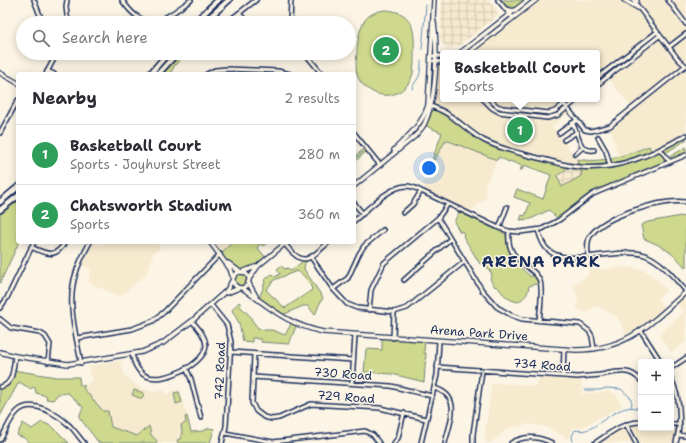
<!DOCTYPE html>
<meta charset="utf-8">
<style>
body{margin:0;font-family:"Shantell Sans",sans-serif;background:#f7f7f7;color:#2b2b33}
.controls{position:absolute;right:12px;bottom:12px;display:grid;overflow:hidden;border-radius:4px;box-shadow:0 2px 10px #0003}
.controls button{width:36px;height:36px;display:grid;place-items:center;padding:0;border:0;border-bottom:1px solid #e1e1e2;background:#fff;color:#2b2b33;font:20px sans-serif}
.you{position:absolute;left:429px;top:168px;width:14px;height:14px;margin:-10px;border:3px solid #fff;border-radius:50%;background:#1a73e8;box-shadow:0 0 0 6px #1a73e833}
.badge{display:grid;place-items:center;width:26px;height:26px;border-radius:50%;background:#db2777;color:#fff;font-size:13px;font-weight:700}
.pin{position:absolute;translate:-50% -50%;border:2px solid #fff;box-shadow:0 1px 4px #0006}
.popup{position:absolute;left:440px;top:50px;width:160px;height:52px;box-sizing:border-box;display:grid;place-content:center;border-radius:4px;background:#fff;filter:drop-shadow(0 1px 3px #0005);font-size:13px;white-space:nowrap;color:#7c7c81}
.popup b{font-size:15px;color:#2b2b33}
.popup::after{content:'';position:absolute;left:50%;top:100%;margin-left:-8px;border:8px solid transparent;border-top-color:#fff}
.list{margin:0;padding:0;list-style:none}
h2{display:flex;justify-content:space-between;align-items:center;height:52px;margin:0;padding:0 16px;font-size:17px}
h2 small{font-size:13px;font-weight:400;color:#7c7c81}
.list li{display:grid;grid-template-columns:26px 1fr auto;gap:12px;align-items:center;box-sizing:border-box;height:60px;padding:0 16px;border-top:1px solid #e1e1e2}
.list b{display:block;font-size:15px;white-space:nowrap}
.list p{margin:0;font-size:13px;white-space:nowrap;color:#7c7c81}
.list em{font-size:13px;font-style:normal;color:#7c7c81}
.icon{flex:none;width:22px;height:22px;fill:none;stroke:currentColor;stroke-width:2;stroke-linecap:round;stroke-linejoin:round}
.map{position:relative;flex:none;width:686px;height:443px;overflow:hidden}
.search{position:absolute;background:#fff;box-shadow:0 2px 10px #0003;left:16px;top:16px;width:340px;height:44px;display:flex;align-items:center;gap:10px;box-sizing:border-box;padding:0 14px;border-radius:22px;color:#7c7c81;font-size:15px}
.panel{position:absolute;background:#fff;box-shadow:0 2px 10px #0003;left:16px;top:72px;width:340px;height:172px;border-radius:4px}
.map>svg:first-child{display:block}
.built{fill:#f6eacf}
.industrial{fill:url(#industrial-grid)}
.green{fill:#ced98d;stroke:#748476;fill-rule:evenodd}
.park{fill:url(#park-tufts);stroke:#748476}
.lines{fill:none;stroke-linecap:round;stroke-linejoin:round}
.stream{stroke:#618db6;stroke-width:1}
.minor-casing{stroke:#1b2f5e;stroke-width:6}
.tertiary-casing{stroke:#1b2f5e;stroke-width:6}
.trunk-casing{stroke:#1b2f5e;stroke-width:8}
.minor{stroke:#fcf5e5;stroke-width:3}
.tertiary{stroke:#fcf5e5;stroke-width:3.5}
.trunk{stroke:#fcf5e5;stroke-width:4.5}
.labels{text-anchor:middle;stroke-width:3;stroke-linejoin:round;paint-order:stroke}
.street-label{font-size:12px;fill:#1b2f5e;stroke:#fcf5e5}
.district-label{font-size:16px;font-weight:bold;letter-spacing:1px;fill:#1b2f5e;stroke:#fcf5e5}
</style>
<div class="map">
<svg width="686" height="443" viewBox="0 0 686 443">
<defs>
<pattern id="industrial-grid" width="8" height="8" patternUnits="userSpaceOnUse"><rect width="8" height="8" fill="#f6eacf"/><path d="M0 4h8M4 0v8" fill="none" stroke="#d2c9b4"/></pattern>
<pattern id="park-tufts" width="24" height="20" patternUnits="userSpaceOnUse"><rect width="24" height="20" fill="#ced98d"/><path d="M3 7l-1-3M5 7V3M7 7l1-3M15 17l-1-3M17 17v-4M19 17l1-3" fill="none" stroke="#b0bb7c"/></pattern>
</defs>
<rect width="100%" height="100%" fill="#fcf5e5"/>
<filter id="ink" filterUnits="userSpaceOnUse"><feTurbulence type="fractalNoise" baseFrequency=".025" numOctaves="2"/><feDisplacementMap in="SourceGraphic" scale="8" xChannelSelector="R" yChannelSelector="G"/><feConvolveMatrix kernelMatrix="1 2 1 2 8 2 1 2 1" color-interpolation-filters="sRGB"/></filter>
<g filter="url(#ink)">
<path class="built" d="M536,0H686V135L652,153L649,146L618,157L610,126L587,131L570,112L552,126L577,159L579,167L513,152L482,139L431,106L435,62H443V99H584L571,109L587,129L589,130L607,125L630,107V106L610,80L597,90V53H468Z
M446,140L497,160L485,186V192L488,196L469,212L424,190L425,188L423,185L433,161Z
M93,242L103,245L104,242H157L160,249L154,252L146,274L120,297L88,282L91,270L82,265Z
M210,242H233L220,254Z
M625,267L644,270L655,278L667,290L657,299L666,310L628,339L618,318L614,315L597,306L592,309H589L588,313L577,309V300L579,299L574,288L573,283L579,282L589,274L588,270Z
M686,292V342L671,352L659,335L684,312L675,302Z
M121,361L124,374L139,388L154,392L164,390L165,393L169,394L172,391L180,389L187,416L185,417L186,423L181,425L182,432L180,439L177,440L178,443H156V441L151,435L149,426L137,436L111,427L110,417L103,411L83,388L93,379L88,371H90L91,369L87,367Z
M540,376L549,377L550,379L567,380V378L581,379L582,394L609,391L616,395L622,407L610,412L581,428L574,427L568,439L546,427L529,424L509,428L490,443H486L485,433L492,383L528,385L530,387L536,386L537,381H540Z
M641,422V428H671V424H680L676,443H595L617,428Z"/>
<path class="industrial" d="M442,0H489L497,11L498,15L460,45L447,49L440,40Z
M568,168L582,171V176L562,187L556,176Z"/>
<path class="green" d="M386,10C414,12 415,31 414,54C414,60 414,67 413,73C409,91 389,101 373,92C365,88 359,82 357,74C355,66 357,58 357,50C359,29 362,12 386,10Z
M177,53H182L184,56L175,65L171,72L173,74H159Z
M431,106L438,107L471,132L502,148L579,167L577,159C601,164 627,155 649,146L652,152L686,135V140L664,154L668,158L686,147V155L597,193L559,220L549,210L531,219L520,220L522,215L525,216L530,203L514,197L517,189L543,199L551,175L524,165L522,170H520L522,166L510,161L509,162L499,157L497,160L446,140L432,164L431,163L442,133L424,125ZM568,168L582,171L581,176L562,187L557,176Z
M517,125L527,130L524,135L514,130Z
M364,149L366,152L354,162V157Z
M18,196V242H19L0,283V210Z
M459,212L506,234C509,250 507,255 522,266L521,268L531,277L533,274L539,283L529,286C528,295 525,297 518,302C507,300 503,294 497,286L495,287L490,279L492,274L483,262L480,264L463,236L464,235L462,231L460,232L454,222Z
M681,216L686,218V268C674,254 662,245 644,239L641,225L648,222Z
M233,242H268L263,246L261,244L257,247L267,259L261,263L249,279L252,290L259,299L265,282L264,280L272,274L275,277L280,274L277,269L281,266L285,269L288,268L291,271L304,260H308L305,263L304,269L323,298L319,305L315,315L308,306H303L280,316L242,288L229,292L219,298L227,290L233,278L220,254ZM297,271C303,274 311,283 312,290L285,308L266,290L274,280Z
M239,302L241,304L240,306L252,318L251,319L258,328L263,330H272L285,335L292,322L297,324L289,344L261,342V339H256V338H252V342L243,341L239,323L232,310Z
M382,337L425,340L424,353H426L424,382L392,374L364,372L366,349L382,350Z
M13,370L56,377H79L80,385L85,386L83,388L103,411H108L111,427L137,436L149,426L151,435L157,441L156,443H99L79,417L83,407L68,393L58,394L53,400L46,399L47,396L36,393L35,388L33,387L31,389L19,382L0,416V387L7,384Z
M134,390L144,393L142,399L132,395Z
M179,392L182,402L176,404L174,393Z
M187,416L191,432L203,431L209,428L214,429L210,443H178L177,440L180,439L182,432L181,425L186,423L185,417Z
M42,422L53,427L69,443H30L24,438L17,435L23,423L32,429Z"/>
<path class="park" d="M500,0H525L512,10L507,8Z"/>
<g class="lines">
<path class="stream" d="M422,49L426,5
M412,89C413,84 416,82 418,78C421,73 421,66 421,61
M354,159L364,151
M585,390H600L606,388L621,389L630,397L632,403L631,407
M573,443L572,436L575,430C580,431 586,431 591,428C605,421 624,400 641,410"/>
<defs>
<path id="minor" d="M34,0L43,23
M67,0L66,7L68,23
M122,0C146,36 163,20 191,0
M498,0L513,18
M633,0L678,59L686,66
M668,0L686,24
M239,13L248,23
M226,23L256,0
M290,23L291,0
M669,47L686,34
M303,53L308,57L322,74
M198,54L199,53
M47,71L54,74
M46,74L57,53
M207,74L215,70L227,69L278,71L290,74
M597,78L657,32
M597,85L659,36
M483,99L492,108L499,112L547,118L558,115L578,99
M489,99L497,106L503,108L549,113L555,111L570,99
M564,104L585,130L591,131L610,126L685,66
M429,106C451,111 464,129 483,140C500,149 519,153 538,158C552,161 565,166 580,167C617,171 654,154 686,135
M572,123C580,134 577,152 594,150
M0,133L18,100
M354,133L380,165
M559,133L577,120
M598,137L606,151L610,166
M564,140L577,132
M660,149L670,162
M575,154L583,147
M354,203L363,214
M403,213L413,204L421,191
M438,218L482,290L497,307L511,315L522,319L580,324L589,331L592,336L594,349
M354,221C367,210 388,187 406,186C411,186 416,188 421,191L499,228L509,231L520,232L542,229L559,220L593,194L686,155
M499,228L507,207
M538,230C540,237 542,244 547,249C566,269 618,246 645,255C663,262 674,278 686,291
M509,231C507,252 515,257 530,269C534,272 538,276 540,281C543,291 540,310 539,321
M285,244C304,269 309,259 329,242
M31,247C46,254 56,259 65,242
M588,256C588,249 586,241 591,235C605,215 663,199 686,202
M311,257L333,289L347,304L357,308L394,312L407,308L464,262
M404,280L450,239
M333,289L348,278L359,254L364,246L383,230
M211,305L227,325L231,342L226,426L222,443
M0,308L7,298L34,242
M369,310L371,290L384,263L438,218L448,204
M0,319L11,328L40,333L45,336L50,344L48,362
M641,331L661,362
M77,338L132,329L153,321L164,312L220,254
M393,338L394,312
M231,352L353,360
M132,354C134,363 137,372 146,376C163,384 206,364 206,345C205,335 198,328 192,321
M254,354L252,403L256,411L264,417L272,419L279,418L311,404L380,408L426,419
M81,363C76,334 66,302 76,273C79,262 85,252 90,242
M437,367L578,377C586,376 593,376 600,375C616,372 630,367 641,381
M186,368L191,379L201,418
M671,368L686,358
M563,375L564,349
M253,377L391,386L432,396
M671,378C681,400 682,420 676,443
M352,383L355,335
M0,387C14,384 13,368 15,356
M434,388C463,396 450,422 445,443
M626,424L636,443
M671,424H680
M225,433L273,442L365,431L373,435L379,443
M678,435L686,436
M0,440C6,431 10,418 18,411C33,398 58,415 70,426C75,431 79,437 84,443
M394,443L398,438L404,413
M421,443L437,375L439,341
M473,443V434L482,371
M511,443C525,435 538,436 552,443
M595,443C610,433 623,422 641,422"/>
<path id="tertiary" d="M624,0L638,8
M636,5L637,0
M505,9L514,11
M460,53L528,0
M468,53L536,0
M434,56H443
M434,61L443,62
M0,73L18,83
M394,150C408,136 422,125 428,105L434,0
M354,186L414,137C419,132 424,127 426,120C437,95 438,43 433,16
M210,242L230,269L233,278
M228,263L240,272
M242,272L255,267
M233 280a8 8 0 1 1 16 0a8 8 0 1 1-16 0Z
M249,279L258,266L287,242
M248,282L256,296
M242,288C271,308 286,324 323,332L576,350C627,350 650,324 686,292
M227,293L239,288
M0,352L15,356L68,364L142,352L163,343L192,321L227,290L233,279"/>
<path id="trunk" d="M194,23L218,0
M203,23L229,0
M150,74L168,53
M158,74L177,53
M0,202L18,187
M0,210L18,196"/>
</defs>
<use href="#minor" class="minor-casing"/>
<use href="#tertiary" class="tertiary-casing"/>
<use href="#trunk" class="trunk-casing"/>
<use href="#minor" class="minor"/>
<use href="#tertiary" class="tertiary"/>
<use href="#trunk" class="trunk"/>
</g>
</g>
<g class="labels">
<g class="street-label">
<text transform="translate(479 333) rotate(4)" y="4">Arena Park Drive</text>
<text transform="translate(542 365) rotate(4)" y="4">734 Road</text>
<text transform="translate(220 371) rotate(-88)" y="4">742 Road</text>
<text transform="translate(343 374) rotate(4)" y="4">730 Road</text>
<text transform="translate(346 397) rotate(4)" y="4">729 Road</text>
</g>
<g class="district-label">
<text x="541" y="267">ARENA PARK</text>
</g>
</g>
</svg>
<div class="controls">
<button>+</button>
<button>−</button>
</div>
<div class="you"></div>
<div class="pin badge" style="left:520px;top:130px;background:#2e9e5b">1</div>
<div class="popup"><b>Basketball Court</b>Sports</div>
<div class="pin badge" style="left:386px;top:50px;background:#2e9e5b">2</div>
<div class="search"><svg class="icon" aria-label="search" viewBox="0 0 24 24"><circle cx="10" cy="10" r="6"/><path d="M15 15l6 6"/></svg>Search here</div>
<section class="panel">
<h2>Nearby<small>2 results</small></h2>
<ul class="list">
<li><span class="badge" style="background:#2e9e5b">1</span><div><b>Basketball Court</b><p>Sports · Joyhurst Street</p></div><em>280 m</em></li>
<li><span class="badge" style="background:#2e9e5b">2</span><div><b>Chatsworth Stadium</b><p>Sports</p></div><em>360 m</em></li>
</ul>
</section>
</div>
